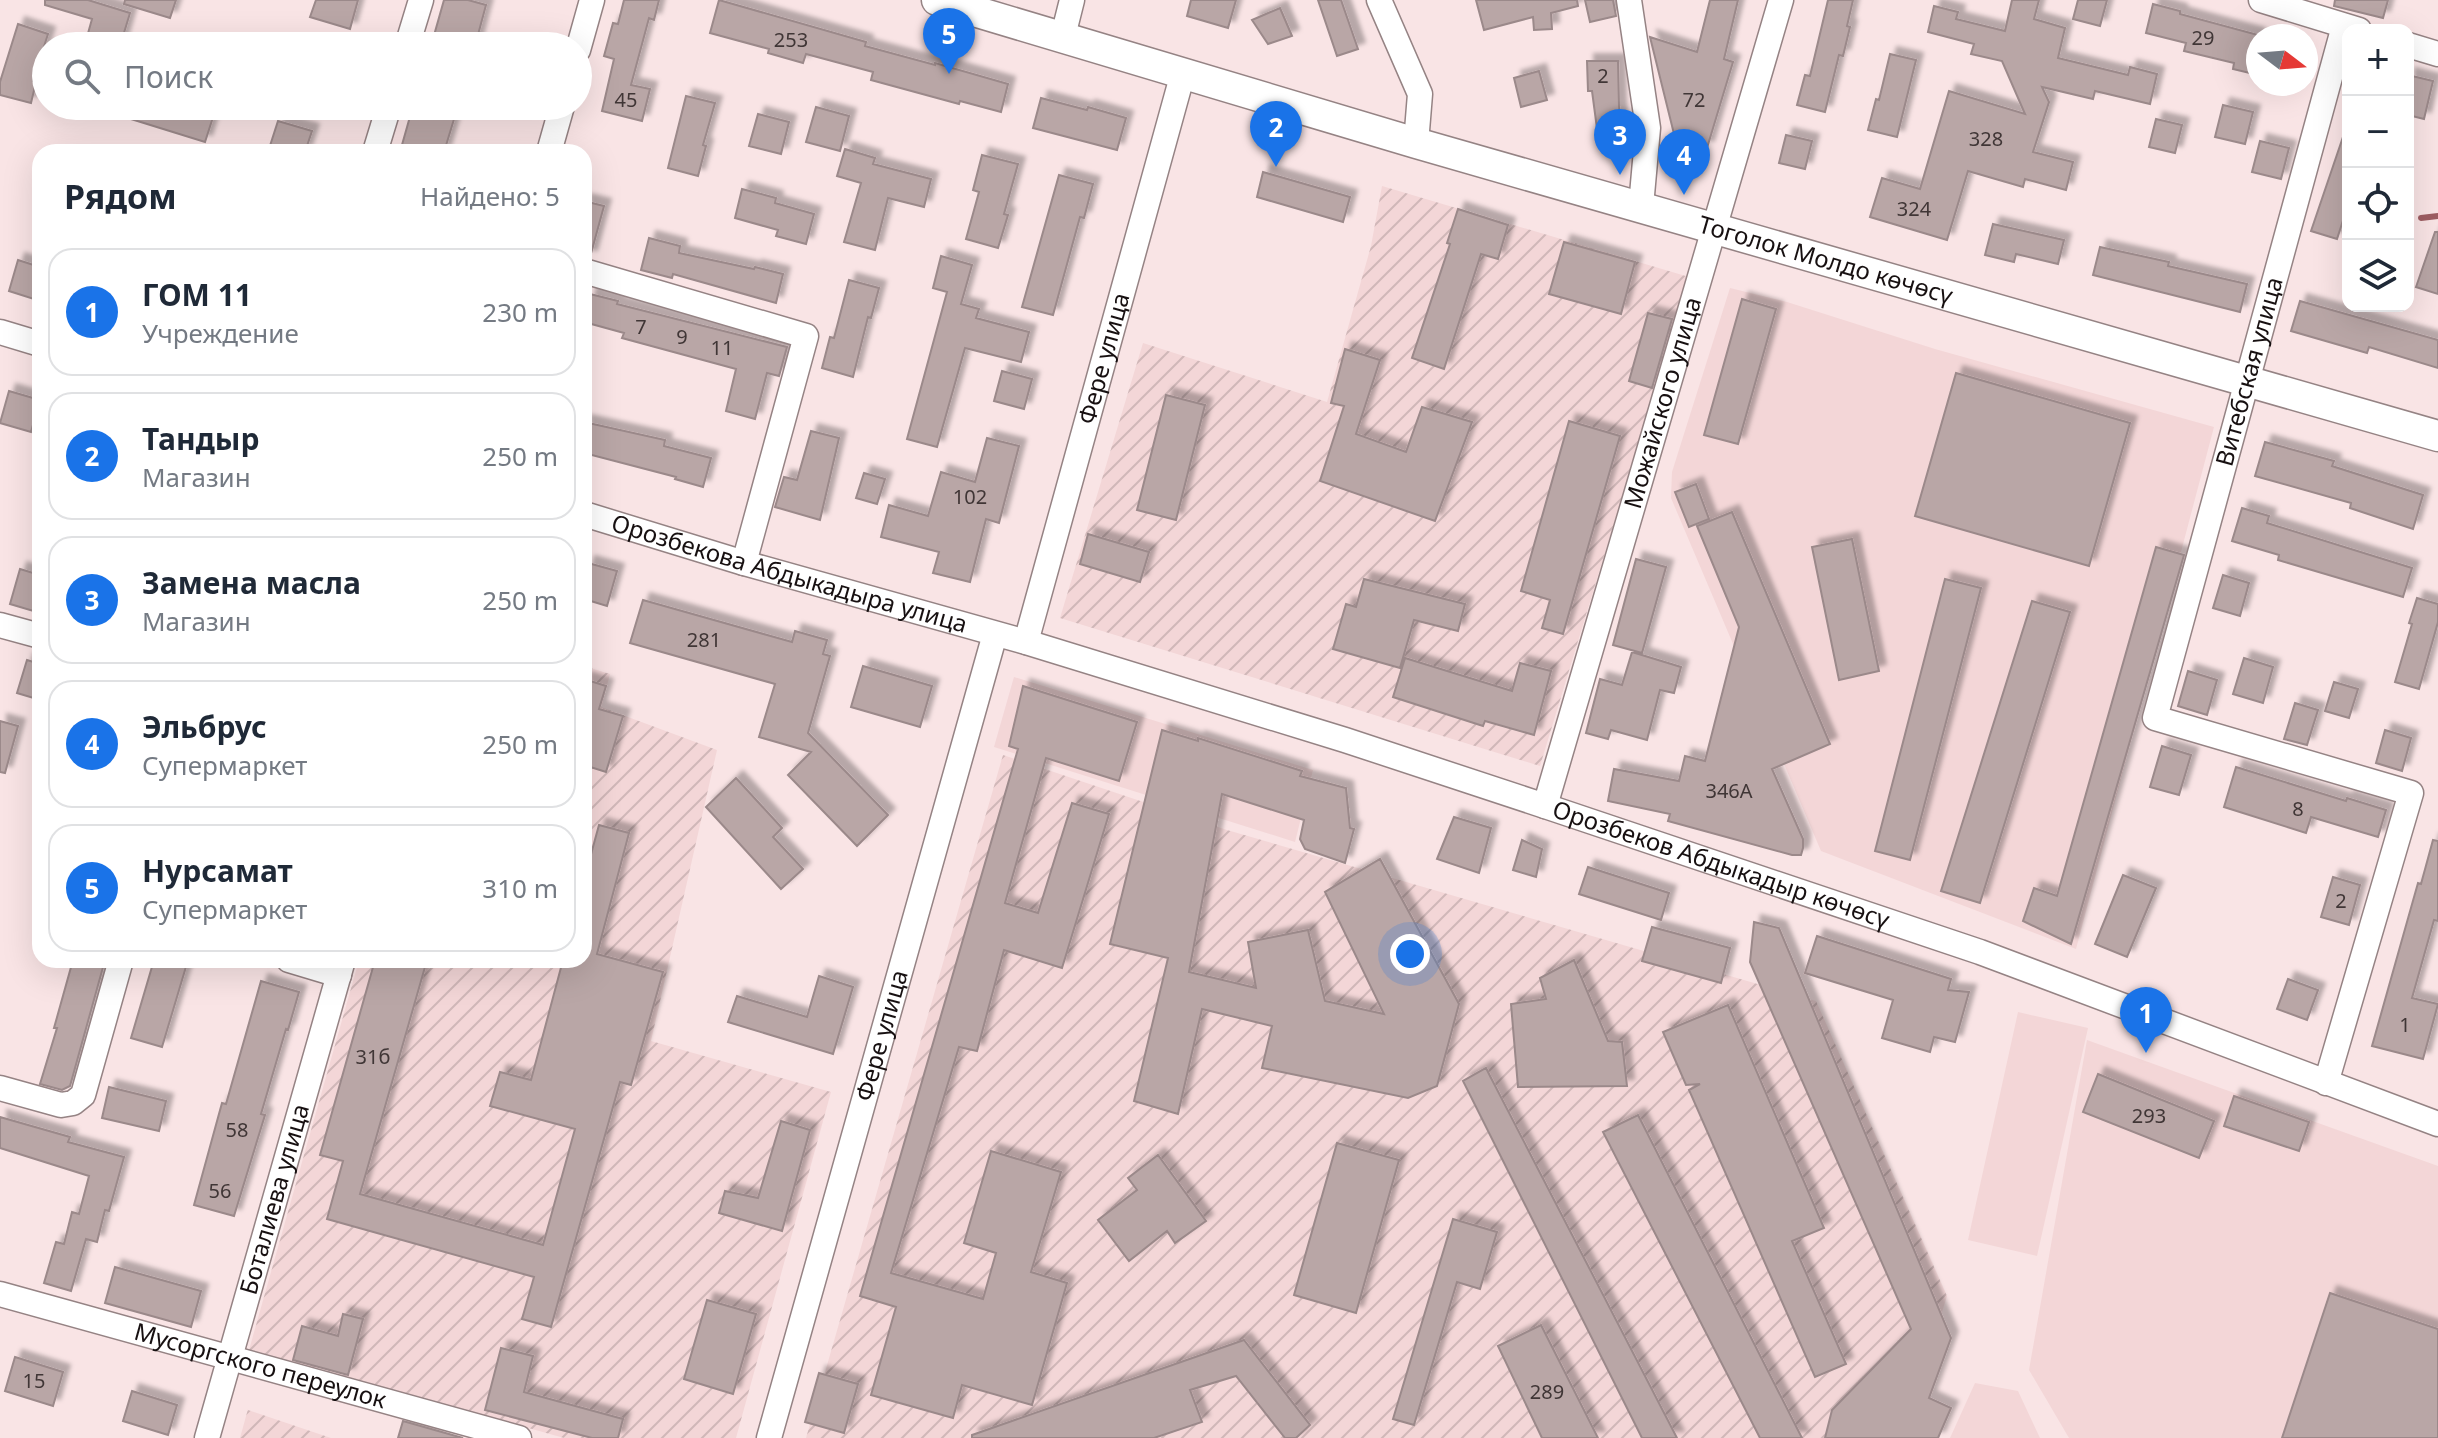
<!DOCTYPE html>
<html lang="ru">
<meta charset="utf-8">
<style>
body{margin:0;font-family:"Noto Sans",sans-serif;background:#f2f2f3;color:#1f2937}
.controls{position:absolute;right:24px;top:24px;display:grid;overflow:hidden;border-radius:16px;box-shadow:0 8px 32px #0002}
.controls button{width:72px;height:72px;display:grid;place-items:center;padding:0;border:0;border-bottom:2px solid #e0e1e3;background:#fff;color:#1f2937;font:40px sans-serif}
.compass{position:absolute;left:2246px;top:24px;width:72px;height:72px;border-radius:50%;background:#fff;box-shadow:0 8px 32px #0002;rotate:106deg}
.you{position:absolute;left:1410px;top:954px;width:28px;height:28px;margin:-20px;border:6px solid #fff;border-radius:50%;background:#1a73e8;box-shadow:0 0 0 12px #1a73e833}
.badge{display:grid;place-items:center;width:52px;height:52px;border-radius:50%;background:#1a73e8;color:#fff;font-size:26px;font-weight:700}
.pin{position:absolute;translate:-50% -66px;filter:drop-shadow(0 2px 4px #0008)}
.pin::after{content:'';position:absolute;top:42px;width:28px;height:24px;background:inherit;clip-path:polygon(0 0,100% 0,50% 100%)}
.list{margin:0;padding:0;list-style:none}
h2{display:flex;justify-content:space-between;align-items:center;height:104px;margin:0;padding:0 32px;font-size:34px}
h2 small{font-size:26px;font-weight:400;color:#747a83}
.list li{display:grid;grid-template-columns:52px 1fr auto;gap:24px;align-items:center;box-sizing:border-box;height:128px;margin:0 16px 16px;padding:0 16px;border:2px solid #e0e1e3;border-radius:24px}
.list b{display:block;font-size:30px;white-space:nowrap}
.list p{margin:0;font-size:26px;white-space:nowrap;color:#747a83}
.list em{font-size:26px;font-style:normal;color:#747a83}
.icon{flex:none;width:44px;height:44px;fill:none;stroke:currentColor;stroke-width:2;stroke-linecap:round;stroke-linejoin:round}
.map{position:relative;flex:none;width:2438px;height:1438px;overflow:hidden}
.search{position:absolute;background:#fff;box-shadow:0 8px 32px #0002;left:32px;top:32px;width:560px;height:88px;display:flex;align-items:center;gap:20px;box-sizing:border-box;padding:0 28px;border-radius:44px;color:#747a83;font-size:30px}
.panel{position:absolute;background:#fff;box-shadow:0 8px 32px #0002;left:32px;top:144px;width:560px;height:824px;border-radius:24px}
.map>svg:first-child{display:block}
.built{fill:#f3d6d7}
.industrial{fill:url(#industrial-furrows)}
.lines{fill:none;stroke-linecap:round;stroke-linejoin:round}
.stream{stroke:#9e5d62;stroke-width:6}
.building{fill:#b9a6a6;stroke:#9b898a;stroke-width:2;filter:url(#shadow)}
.minor-casing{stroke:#958384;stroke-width:27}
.major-casing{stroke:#958384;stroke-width:33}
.minor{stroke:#fff;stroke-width:24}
.major{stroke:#fff;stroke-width:30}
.labels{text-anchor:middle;stroke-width:6;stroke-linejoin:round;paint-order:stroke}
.number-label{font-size:20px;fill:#403636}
.street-label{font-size:24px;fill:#171011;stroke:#f9e4e5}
</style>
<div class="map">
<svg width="2438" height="1438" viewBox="0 0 2438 1438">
<defs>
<pattern id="industrial-furrows" width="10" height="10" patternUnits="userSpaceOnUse" patternTransform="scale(2)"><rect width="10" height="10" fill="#f3d6d7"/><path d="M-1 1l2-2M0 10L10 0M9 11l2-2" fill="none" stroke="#d0b7b8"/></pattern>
<filter id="shadow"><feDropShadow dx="7" dy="-7" stdDeviation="2" flood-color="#0004"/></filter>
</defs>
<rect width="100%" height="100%" fill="#f9e4e5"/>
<path class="built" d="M1730,288L1787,302L1935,349L2214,427L2076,949L1821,851L1671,498L1672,472Z
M1014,677L1313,770L1295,842L994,747Z
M2018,1012L2088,1028L2037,1256L1968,1240Z
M2087,1040L2438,1166V1438H2069L2029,1370Z
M1975,1383L2018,1391L2040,1438H1950Z"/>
<path class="industrial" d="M1382,186L1689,277L1540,766L1060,618L1143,343L1327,402L1371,246Z
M584,666L610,674L601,707L717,750L651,1041L831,1092L736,1438H564L249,1350L359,960H584Z
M1003,755L1227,830L1816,1001L1947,1296L1903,1438H806Z
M248,1409V1410L331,1438H240Z"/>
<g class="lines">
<path class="stream" d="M2421,218L2438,216"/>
</g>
<path class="building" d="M45,0H88L130,13L120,46L87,37L92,19L45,5Z
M125,0H176L170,18L124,4Z
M316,0H358L350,29L310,17Z
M444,0H468L486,5L475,46H431Z
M624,0H659L654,20L649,18L631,85L650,89L642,121L602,111L614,59L604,56L613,23L618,24Z
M719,0L866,42L865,46L935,65V63L1008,84L1001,112L960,101L959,104L871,80L873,72L806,54L803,63L768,53L769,49L710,33Z
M1191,0H1236L1228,28L1187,16Z
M1318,0H1341L1358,49L1337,56Z
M1476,0H1577L1578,6L1551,13L1552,29L1534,30L1533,17L1484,30Z
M1585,0H1613L1616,16L1590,22Z
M1710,0H1738L1724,59L1733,62L1707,148L1675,138L1650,37L1697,52Z
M1828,0H1853L1847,26L1850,27L1843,56L1839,55L1825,112L1797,105L1805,75L1810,76Z
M2012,0H2039L2034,19L2065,28L2058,58L2128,75L2130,67L2157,74L2150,104L2095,91L2093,99L2042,87L2049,102L2033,152L2073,162L2066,190L2025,179L2023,187L1968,171L1947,240L1870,217L1882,178L1920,189L1949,91L2025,114L2002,61L1971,54L1974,44L1928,32L1934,6L1958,12L1956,19L2005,31Z
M2078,0H2107L2100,26L2073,19Z
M2335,0H2388L2383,18L2334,6Z
M2153,4L2180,11V14L2258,35V75L2233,69L2234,63L2184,51L2186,43L2146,33Z
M1280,8L1292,36L1268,44L1252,20Z
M18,24L48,34L33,81L36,82L31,103L0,95V82Z
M1890,54L1916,60L1897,137L1868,130L1876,99L1879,100Z
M1587,61H1618L1619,106L1622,132L1598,136L1592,91H1588Z
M1539,71L1547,100L1521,107L1514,78Z
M2408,75L2433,81L2424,119L2408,115Z
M686,96L715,103L703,145L706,146L698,176L668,168Z
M1041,98L1087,110L1088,107L1126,118L1117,150L1033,128Z
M2223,105L2253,112L2245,144L2215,137Z
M103,106H198L215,111L205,142L102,110Z
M413,106H458L444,152H400Z
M816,107L849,116L840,151L806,142Z
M758,114L789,122L781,154L749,146Z
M2156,119L2182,125L2175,153L2149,147Z
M278,121L312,131L305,152H268Z
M2344,134H2348V205L2337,239L2311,231Z
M1786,135L1812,141L1805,169L1779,163Z
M2260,141L2289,148L2281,179L2252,172Z
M845,149L875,158L873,164L931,179L924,207L888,198L875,250L844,242L861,183L837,176Z
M982,155L1018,164L1004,214L1008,215L998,248L966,239L979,192L973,190Z
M1263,172L1350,197L1343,222L1257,197Z
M1059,175L1093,184L1084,218L1080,217L1053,315L1022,307Z
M742,189L776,198L775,203L814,214L806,244L776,236L778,230L735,218Z
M584,201L604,206L590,257L584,256Z
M1458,209L1508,225L1498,259L1481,254L1444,369L1412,358L1450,244L1447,243Z
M1993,224L2064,240L2058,264L2016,254L2014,262L1985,255Z
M2435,232H2438V294L2416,287Z
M649,238L680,246L679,253L754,269L755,267L783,274L776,303L673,274L672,278L641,270Z
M1564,242L1635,262L1621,314L1549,294Z
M2100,247L2169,262L2168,266L2247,284L2240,312L2093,275Z
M941,256L972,265L961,304L979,309L976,318L1029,332L1021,362L965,348L937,447L907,439L947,292L933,288Z
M18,260L40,267V301L9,291Z
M849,280L879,288L871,318L868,317L853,377L822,368L830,337L834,338Z
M590,294L618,301L617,304L787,347L779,376L767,373L755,419L726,411L736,369L622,338L624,333L584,322Z
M1742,299L1776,309L1738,444L1704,435Z
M2300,301L2438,340V368L2369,347L2367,353L2291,331Z
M1648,313L1672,319L1652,388L1629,381Z
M1345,349L1380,360L1356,434L1406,452L1422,407L1472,422L1435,521L1320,481L1344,406L1331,403Z
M1002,371L1032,379L1024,409L994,401Z
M1956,373L2130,423L2089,566L1915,516Z
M9,391L40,400L31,432L0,423Z
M1166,395L1205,405L1176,520L1137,510Z
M1569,421L1620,436L1563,634L1542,628L1550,600L1521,591Z
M584,422L665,440L664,446L711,458L703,487L675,479L676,477L584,453Z
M811,431L839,438L820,520L775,507L784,477L797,480Z
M987,438L1019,446L999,523L986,519L970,582L933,573L939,552L881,537L889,505L928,516L941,472L975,482Z
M2265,442L2334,461L2332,466L2423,495L2413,529L2350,508L2351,503L2255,476Z
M864,473L885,479L877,504L856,498Z
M1696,484L1709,519L1689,527L1675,492Z
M2242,508L2269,516L2267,523L2412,568L2403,597L2278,560L2279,555L2232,541Z
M1732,512L1830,744L1772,769L1803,839V848L1801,855H1792L1668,821L1670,814L1608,801L1614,769L1679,781L1685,756L1705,761L1739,627L1697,526Z
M1088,534L1149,552L1140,582L1080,564Z
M1852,539L1879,671L1839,680L1812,547Z
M2156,547L2184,555L2071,944L2023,921L2034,888L2057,896Z
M1636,559L1666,567L1642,653L1613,645Z
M588,563L617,571L607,606L584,599V577Z
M20,569L40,575V613L10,604Z
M2223,575L2249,583L2240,616L2213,608Z
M1364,579L1465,604L1458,631L1414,620L1400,668L1333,649L1346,604L1356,607Z
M1945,579L1981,588L1910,860L1875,851Z
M2417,598L2438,604V622L2419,689L2395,682L2412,624L2409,623Z
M643,600L792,642L795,631L827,640L823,654L830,656L808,733L888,815L857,846L788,775L811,752L759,737L775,684L630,643Z
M2032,601L2070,612L1980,903L1941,891Z
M1632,652L1681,667L1674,693L1660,690L1647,740L1611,730L1608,739L1586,733L1600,679L1622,685Z
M1405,658L1512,691L1520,663L1551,671L1534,735L1485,721L1483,726L1393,697Z
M2244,658L2273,667L2263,703L2233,694Z
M27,660L40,664V700L17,693Z
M863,666L932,686L920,727L851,707Z
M2188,671L2217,680L2207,715L2178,706Z
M584,679L606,686L599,709L623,716L606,772L584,765Z
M2334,682L2358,689L2349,718L2325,711Z
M1023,686L1137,722L1119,781L1046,758L1005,903L1038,913L1072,803L1109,814L1062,968L1004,950L977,1051L959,1047L891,1273L983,1299L996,1253L964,1243L991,1151L1061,1172L1031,1272L1067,1283L1032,1405L962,1385L953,1418L871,1395L896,1307L860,1296L1018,749L1009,746Z
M2295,703L2318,710L2307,745L2284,739Z
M0,721L18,726L5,773L0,772Z
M1162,730L1198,741V738L1302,771L1300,776L1346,788L1350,828L1354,829L1345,863L1305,849L1300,839L1304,820L1222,794L1189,972L1256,988L1248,942L1308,930L1325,1001L1384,1014L1325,892L1380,859L1459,1004L1437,1086L1408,1098L1262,1068L1272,1026L1202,1009L1178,1114L1134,1101L1168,958L1110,944Z
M2385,730L2411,738L2402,771L2376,763Z
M2162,746L2191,755L2179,795L2150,787Z
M2236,767L2346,801L2347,798L2386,810L2378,837L2311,817L2306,833L2224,807Z
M736,778L782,828L773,837L803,869L781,889L706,807Z
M1454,817L1491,828L1479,873L1437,859Z
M599,825L629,833L597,954L663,972L631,1085L620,1082L551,1327L522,1319L534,1277L327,1219L343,1161L320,1155L375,960H427L360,1194L543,1245L575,1129L490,1106L500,1072L531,1080L563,960H584V880Z
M1522,840L1542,849L1536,877L1513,870Z
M2433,840L2438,841V921L2434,920L2412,998L2438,1004L2423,1059L2372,1046L2418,883L2421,884Z
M1588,867L1669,893L1661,920L1579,894Z
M2123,875L2156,888L2127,957L2095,944Z
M2333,877L2360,885L2349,925L2321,917Z
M1754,922L1779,928L1951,1338L1929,1398L1951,1408L1938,1438H1825L1832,1410L1911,1329L1750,962Z
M1652,927L1730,948L1721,983L1642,961Z
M1817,936L1951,979L1948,990L1969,992L1955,1042L1934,1037L1930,1052L1882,1038L1893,1000L1805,973Z
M73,960H105L70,1086L62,1090L40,1084L57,1028H54Z
M154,960H188L162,1047L131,1038Z
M1574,960L1608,1041L1622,1042L1627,1086L1518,1087L1511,1004L1546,999L1540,978Z
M819,976L853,987L833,1054L728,1022L737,996L807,1017Z
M2288,979L2318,990L2307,1020L2277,1009Z
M261,981L299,992L288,1030L286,1029L261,1114L265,1115L234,1216L194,1205L222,1103L226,1104Z
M1728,1005L1824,1228L1792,1241L1846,1364L1815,1377L1689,1090L1700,1084L1686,1085L1663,1032Z
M1486,1068L1490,1076L1677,1438H1642L1463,1081Z
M2098,1074L2214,1121L2199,1158L2083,1112Z
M109,1087L166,1101L159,1131L102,1118Z
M2234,1096L2309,1122L2299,1151L2224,1126Z
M1638,1115L1802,1438H1760L1603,1132Z
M0,1117L70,1137L68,1142L124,1157L109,1211L105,1210L97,1242L86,1239L71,1291L44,1283L56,1242L64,1244L72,1212L79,1214L89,1176L0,1148Z
M781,1121L810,1130L782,1231L719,1213L725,1191L758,1198Z
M1337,1143L1399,1160L1356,1313L1294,1295Z
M1158,1155L1206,1221L1175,1243L1167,1231L1129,1261L1098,1220L1137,1190L1128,1178Z
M1453,1219L1497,1232L1480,1289L1457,1282L1414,1425L1393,1419Z
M115,1267L201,1291L191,1327L105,1303Z
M2330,1293L2438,1329V1438H2282Z
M707,1300L756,1314L733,1394L684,1379Z
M343,1314L363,1319L348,1375L293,1360L302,1326L338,1336Z
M1541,1325L1598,1438H1542L1498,1346Z
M1244,1340L1310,1425L1296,1438H1285L1236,1376L1190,1390L1202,1422L1154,1438H972V1435Z
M501,1348L533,1356L524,1392L623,1419L618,1438H592L485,1410Z
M15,1357L63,1372L53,1406L5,1391Z
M819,1373L858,1384L844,1433L805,1422Z
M132,1391L177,1405L168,1435L123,1421Z
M403,1421L463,1438H398Z"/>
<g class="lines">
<defs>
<g id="minor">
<path d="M1379,0L1420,94L1416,143"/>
<path d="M1629,0L1648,128L1641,206"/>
<path d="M2261,0L2359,30"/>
<path d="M1063,36L1072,0"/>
<path d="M2408,45L2438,54"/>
<path d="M407,46L421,0"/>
<path d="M578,50L592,0"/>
<path d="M375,152L389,106"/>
<path d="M549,152L562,106"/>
<path d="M584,271L806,336L744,563"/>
<path d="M0,332L40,344"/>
<path id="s1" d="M584,514L744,563L1026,642L1345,740L1545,806L1980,952L2438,1124"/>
<path d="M0,625L40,636"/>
<path id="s2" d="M1026,642L1183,73"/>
<path id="s3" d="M1545,806L1781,0"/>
<path d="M289,960L339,975"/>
<path id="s4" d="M2326,1083L2411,793L2155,718L2344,26"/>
<path d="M0,1088L61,1105L73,1103L83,1095L121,960"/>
<path id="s5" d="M0,1294L519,1438"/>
<path id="s6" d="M207,1438L343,960"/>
<path id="s7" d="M769,1438L995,634"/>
</g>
<g id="major">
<path id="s8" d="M937,0L1416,143L2438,436"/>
</g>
</defs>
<use href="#minor" class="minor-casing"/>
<use href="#major" class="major-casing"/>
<use href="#minor" class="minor"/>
<use href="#major" class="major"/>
</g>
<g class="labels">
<g class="number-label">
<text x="2203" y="45">29</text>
<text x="791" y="47">253</text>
<text x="1603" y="83">2</text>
<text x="626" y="107">45</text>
<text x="1694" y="107">72</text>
<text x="1986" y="146">328</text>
<text x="1914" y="216">324</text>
<text x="641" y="334">7</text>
<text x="682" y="344">9</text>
<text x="722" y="355">11</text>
<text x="970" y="504">102</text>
<text x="704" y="647">281</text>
<text x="1729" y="798">346А</text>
<text x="2298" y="816">8</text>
<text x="2341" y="908">2</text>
<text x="2405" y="1032">1</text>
<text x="373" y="1064">31б</text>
<text x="2149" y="1123">293</text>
<text x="237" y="1137">58</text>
<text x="220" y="1198">56</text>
<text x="34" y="1388">15</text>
<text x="1547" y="1399">289</text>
</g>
<g class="street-label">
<text dy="8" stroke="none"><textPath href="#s8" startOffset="926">Тоголок Молдо көчөсү</textPath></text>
<text dy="8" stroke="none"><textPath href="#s2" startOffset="294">Фере улица</textPath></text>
<text dy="8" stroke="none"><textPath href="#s4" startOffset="928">Витебская улица</textPath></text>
<text dy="8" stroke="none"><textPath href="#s3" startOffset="420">Можайского улица</textPath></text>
<text dy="8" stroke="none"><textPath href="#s1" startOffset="214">Орозбекова Абдыкадыра улица</textPath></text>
<text dy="8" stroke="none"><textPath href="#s1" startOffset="1190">Орозбеков Абдыкадыр көчөсү</textPath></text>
<text dy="8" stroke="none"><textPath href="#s7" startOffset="418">Фере улица</textPath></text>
<text dy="8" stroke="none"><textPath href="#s6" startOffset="248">Боталиева улица</textPath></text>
<text dy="8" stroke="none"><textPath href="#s5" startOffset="270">Мусоргского переулок</textPath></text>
</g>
</g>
</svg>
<div class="controls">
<button>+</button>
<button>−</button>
<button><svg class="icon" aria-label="locate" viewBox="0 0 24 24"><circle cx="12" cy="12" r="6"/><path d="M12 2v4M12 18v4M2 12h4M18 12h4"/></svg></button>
<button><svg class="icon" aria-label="layers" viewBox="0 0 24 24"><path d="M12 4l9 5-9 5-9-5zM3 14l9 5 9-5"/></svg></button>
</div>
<svg class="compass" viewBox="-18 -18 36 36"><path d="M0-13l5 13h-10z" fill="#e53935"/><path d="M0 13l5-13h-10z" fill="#747a83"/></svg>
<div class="you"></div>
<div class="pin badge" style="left:2146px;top:1053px">1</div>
<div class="pin badge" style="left:1276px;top:167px">2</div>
<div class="pin badge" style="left:1620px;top:175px">3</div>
<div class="pin badge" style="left:1684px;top:195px">4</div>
<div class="pin badge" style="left:949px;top:74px">5</div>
<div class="search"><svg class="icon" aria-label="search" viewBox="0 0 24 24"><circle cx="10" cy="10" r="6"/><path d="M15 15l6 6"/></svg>Поиск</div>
<section class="panel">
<h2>Рядом<small>Найдено: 5</small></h2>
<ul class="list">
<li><span class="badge">1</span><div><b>ГОМ 11</b><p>Учреждение</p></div><em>230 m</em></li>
<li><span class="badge">2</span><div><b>Тандыр</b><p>Магазин</p></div><em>250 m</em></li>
<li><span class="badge">3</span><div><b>Замена масла</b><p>Магазин</p></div><em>250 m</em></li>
<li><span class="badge">4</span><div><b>Эльбрус</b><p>Супермаркет</p></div><em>250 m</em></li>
<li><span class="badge">5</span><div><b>Нурсамат</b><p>Супермаркет</p></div><em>310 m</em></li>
</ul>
</section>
</div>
